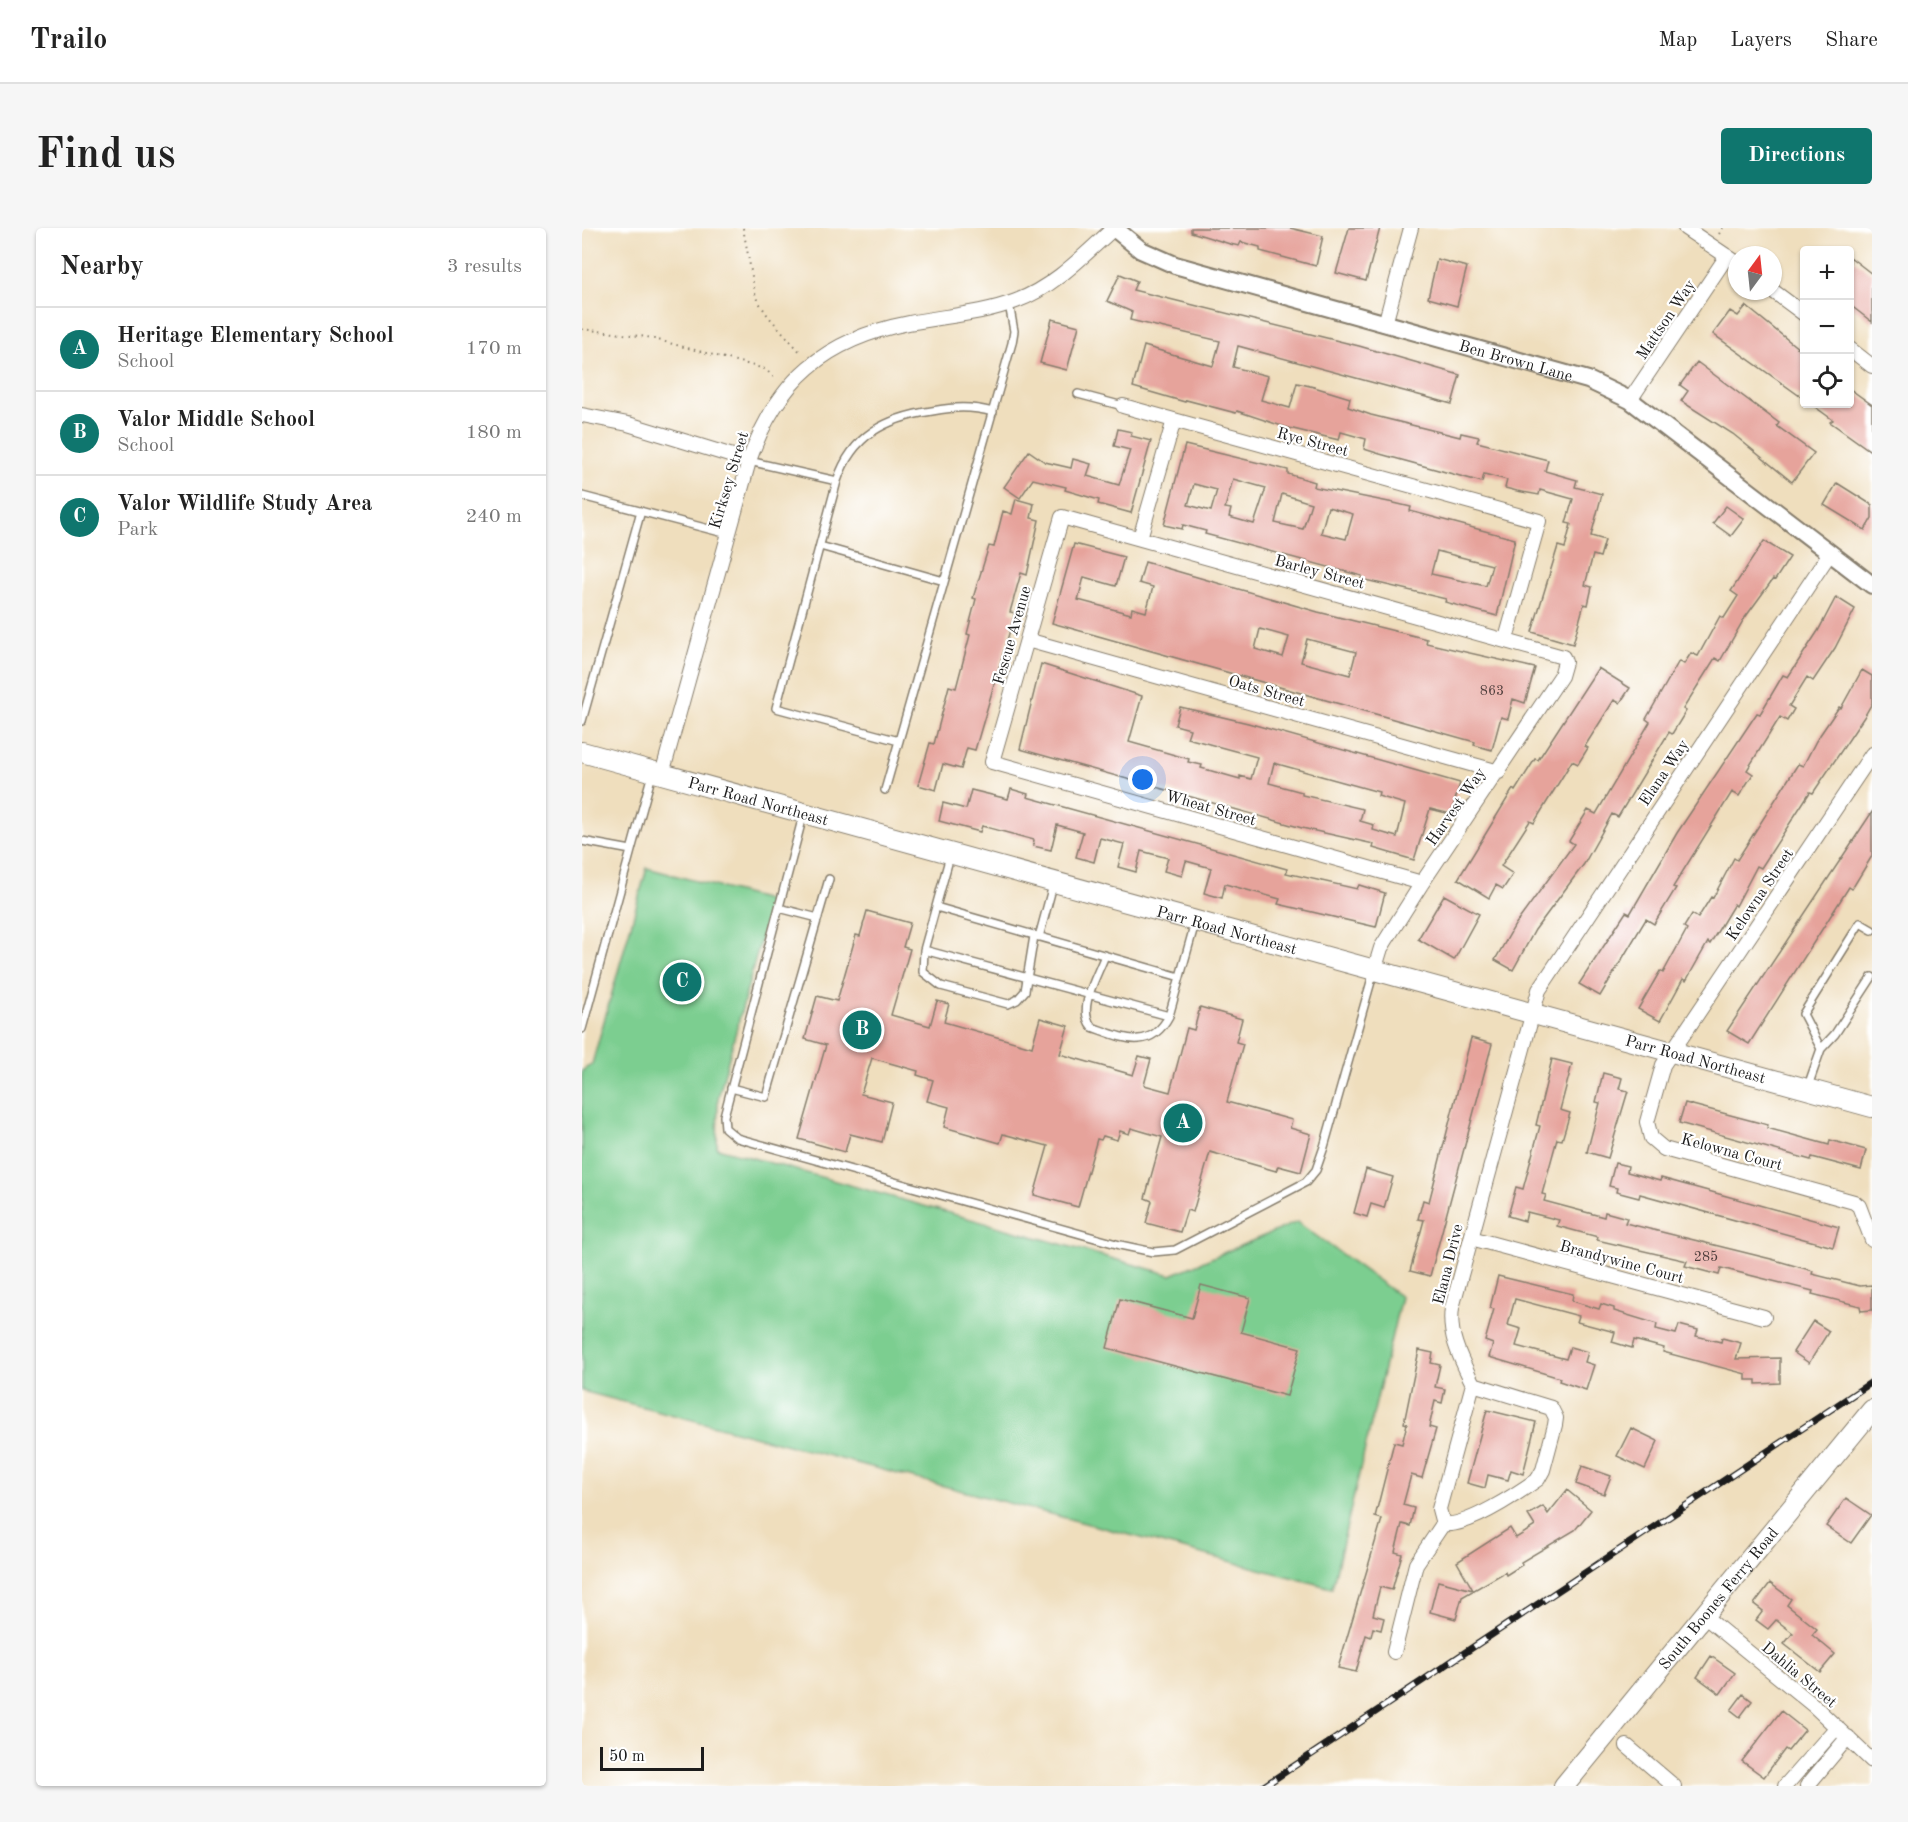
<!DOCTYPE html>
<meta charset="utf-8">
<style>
body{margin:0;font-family:"Old Standard TT",serif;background:#f6f6f6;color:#222}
.controls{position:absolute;right:18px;top:18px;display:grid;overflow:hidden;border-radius:6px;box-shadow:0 2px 4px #0004}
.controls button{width:54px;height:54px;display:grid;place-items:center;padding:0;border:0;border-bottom:2px solid #e0e0e0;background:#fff;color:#222;font:30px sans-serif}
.compass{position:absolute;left:1146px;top:18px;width:54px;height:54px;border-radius:50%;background:#fff;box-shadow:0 2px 4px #0004;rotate:15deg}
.scale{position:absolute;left:18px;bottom:15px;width:104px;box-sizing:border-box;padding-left:6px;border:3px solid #1c1c1c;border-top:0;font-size:16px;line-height:21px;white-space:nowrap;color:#1c1c1c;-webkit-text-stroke:4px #fff;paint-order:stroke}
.you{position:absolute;left:561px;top:552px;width:21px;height:21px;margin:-15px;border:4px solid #fff;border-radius:50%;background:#1a73e8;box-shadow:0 0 0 9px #1a73e833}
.badge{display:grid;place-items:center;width:39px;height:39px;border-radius:50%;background:#0f766e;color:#fff;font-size:20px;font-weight:700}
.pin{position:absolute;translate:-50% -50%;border:3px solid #fff;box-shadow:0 2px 6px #0006}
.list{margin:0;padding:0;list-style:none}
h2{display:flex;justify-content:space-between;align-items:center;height:78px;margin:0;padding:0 24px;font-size:26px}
h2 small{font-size:20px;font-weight:400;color:#767676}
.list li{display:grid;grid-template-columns:39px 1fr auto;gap:18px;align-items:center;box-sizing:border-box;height:84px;padding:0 24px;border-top:2px solid #e0e0e0}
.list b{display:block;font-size:22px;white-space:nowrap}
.list p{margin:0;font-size:20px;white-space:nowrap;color:#767676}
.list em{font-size:20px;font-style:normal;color:#767676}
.icon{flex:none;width:33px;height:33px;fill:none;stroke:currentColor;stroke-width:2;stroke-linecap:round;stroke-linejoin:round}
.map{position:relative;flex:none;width:1290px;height:1558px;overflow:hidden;border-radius:6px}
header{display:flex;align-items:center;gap:36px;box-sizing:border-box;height:84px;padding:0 30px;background:#fff;border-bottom:2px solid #e0e0e0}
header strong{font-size:28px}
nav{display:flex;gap:33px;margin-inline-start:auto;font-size:21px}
.intro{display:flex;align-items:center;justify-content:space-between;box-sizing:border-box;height:144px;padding:0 36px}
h1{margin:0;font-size:42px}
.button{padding:15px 27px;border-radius:6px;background:#0f766e;color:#fff;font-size:21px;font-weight:700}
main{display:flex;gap:36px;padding:0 36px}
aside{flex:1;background:#fff;border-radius:6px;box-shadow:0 2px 4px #0004}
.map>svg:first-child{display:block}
.green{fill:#7cce90;stroke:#4c7556;stroke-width:1.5}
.building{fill:#e6a39b;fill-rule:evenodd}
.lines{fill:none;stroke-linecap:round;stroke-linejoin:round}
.service-casing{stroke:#867d6c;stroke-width:10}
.minor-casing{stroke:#867d6c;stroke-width:16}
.tertiary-casing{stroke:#867d6c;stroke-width:20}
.secondary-casing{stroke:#867d6c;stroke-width:22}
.path{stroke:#867d6c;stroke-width:2;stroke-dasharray:1.5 4.5;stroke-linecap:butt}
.service{stroke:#fff;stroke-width:7}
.minor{stroke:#fff;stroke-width:14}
.tertiary{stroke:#fff;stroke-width:16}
.secondary{stroke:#fff;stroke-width:20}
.rail-casing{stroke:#1c1c1c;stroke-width:7}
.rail{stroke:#fff;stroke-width:4.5;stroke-dasharray:14;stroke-linecap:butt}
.labels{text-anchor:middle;stroke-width:4.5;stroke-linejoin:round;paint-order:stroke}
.number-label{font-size:14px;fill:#4e3e3c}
.street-label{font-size:16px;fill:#1c1c1c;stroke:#fff}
</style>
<header>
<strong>Trailo</strong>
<nav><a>Map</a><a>Layers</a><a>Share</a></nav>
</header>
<div class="intro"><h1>Find us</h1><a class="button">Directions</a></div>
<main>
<aside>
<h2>Nearby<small>3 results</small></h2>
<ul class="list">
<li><span class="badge">A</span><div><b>Heritage Elementary School</b><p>School</p></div><em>170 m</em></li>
<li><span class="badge">B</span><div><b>Valor Middle School</b><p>School</p></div><em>180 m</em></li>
<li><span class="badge">C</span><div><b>Valor Wildlife Study Area</b><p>Park</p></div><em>240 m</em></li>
</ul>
</aside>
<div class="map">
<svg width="1290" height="1558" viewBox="0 0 1290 1558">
<rect width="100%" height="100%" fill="#fff"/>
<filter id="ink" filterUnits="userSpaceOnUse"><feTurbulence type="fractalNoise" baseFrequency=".0167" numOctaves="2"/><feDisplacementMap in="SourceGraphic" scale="12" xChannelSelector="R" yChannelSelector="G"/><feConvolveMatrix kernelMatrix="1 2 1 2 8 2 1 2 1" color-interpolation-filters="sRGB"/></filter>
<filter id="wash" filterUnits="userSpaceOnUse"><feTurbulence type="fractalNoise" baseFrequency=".008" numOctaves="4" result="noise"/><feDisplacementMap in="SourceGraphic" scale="24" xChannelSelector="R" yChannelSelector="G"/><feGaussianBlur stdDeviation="1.35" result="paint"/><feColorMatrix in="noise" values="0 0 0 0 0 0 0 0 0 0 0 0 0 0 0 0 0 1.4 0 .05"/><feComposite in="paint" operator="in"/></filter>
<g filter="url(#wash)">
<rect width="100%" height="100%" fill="#efdebd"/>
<path class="green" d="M65,640L189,673L136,870L135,920L589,1047L715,994L819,1069L750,1360L0,1163V843L10,836Z"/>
<g id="blocks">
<path class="building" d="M609,0H708L741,8L734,38L678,23V19L659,14L657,18L648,16L609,4Z
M767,0H798L784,53L754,45Z
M1268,29L1290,46V94L1268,77Z
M855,31L885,39L875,78L846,70Z
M538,46L555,53L551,62L777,118L878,147L870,176L656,118L651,139L686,148L679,172L708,180L715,155L732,159L768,170L766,179L789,187L878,209L879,205L897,209L895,214L966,232L963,243L995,252L993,259L1020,266L1009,308L1023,312L1018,329L1011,327L1003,357L1010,359L1006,377L1002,376L991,416L950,404L976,318L983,320L989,296L984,295L991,271L958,262L957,267L935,263L923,260L925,252L902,246L900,254L798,226L782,221L784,211L759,204L757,212L703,199L655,183L654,185L604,172L603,174L551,159L562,118L631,138L638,113L548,92L550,84L525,73Z
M1164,78L1222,125V171L1131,106L1148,83L1156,88Z
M470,91L497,98L485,142L458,135Z
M1115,134L1197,195L1195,198L1232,225L1210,254L1151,206L1099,173L1106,163L1098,157Z
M1268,161L1290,177V224L1248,194L1251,192L1229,176H1268Z
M536,201L550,204L549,208L569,213L549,285L516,276L517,272L483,262L484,259L451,251L438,270L422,259L447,223L463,234L489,240L491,231L509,236L505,248L537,257L548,222L532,218Z
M603,217L706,242V246L733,254L732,259L812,275L829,279L828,283L933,311L915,388L863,374L864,371L779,351L780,348L623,306L624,303L601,297L600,301L582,297ZM651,251L684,260L672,296L647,289L649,281L643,280ZM612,256L635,262L629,283L606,277ZM700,266L729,275L721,301L693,295ZM746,279L771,286L764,311L739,305ZM855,323L910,337L904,358L849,346Z
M1255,255L1290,277V290L1283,302L1242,277Z
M434,271L452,276L449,290L457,292L445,347L439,345L428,384L433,385L393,522L385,520L379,541L361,536L354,562L336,557L348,515L352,516L367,458L374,460L388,407L385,406L394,371L391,370L407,318L412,319L421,283L430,286Z
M1144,278L1162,291L1149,308L1131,295Z
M1182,313L1208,329L1193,352L1191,351L1162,391L1138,433L1133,430L1101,481L1104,483L1090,506L1087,504L1036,589L1030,586L1002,636L953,702L931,742L913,732L933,697L992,616L987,613L1006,582L1014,586L1068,494L1064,491L1097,433L1102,436L1109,425L1116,428L1138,388L1142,390L1156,368L1149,363Z
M492,316L542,329L534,358L502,349L496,372L549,386L550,380L564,384L571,359L557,355L563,334L736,384L845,411L844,415L953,440L943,475L931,471L926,491L919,489L910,522L892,517L893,514L470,395ZM678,401L707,409L701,429L673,421ZM725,411L774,424L768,447L719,434Z
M1254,369L1273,381L1253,420L1231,453L1225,449L1207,478L1212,481L1205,493L1198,489L1165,542L1171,546L1157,568L1150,564L1091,659L1094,660L1072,696L1064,691L1018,768L997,756L1044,684L1048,686L1095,605L1175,485L1178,486L1201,447L1206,449L1236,403Z
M459,436L560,468L547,514L607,531L606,534L620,537L619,540L658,551V548L669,551L675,529L605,510L608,501L593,497L598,479L666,495L878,555L869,586L848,581L832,632L791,620L792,616L720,600L438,521ZM692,535L797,564L796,568L823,576L815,609L791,602L792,597L778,593L781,581L720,567V564L687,555Z
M1016,440L1048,460L1038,475L1032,472L1003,518L1006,520L996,536L990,533L952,595L948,593L919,638L931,646L921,661L914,657L907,670L876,651L931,561L933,563L953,531L956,532Z
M1280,442L1290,448V475L1282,489L1231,565L1228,564L1179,640L1175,638L1154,678L1152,676L1128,716L1126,714L1104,753L1101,751L1078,793L1056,781L1078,743L1081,745L1105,701L1102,699L1110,686L1116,690L1129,669L1131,670L1152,630L1155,632L1216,536L1221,538L1234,513L1257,479L1259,480Z
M429,561L446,566L445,569L705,641L704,645L775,661L777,657L803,665L794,699L696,676L698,671L643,656L640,670L622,665L629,640L604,633L600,648L582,643L586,630L559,623L554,644L536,639L542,616L518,610L512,634L494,629L501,604L475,597L469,622L451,618L452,612L400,598L398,604L357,593L361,575L384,581L389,562L426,571Z
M1290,584V628L1270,661L1267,659L1167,816L1145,803Z
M862,667L897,686L872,732L836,711Z
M285,683L328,695L321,719L328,721L309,787L348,798L355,773L367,776L362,794L450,819L458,790L486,798L478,826L551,847L557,828L569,831L562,857L588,864L605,800L612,802L618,779L660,791L654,814L661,816L645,874L710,892L708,900L729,906L719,944L696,938L694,943L628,924L611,984L605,982L598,1004L564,995L570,973L563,970L580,909L549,900L547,906L538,903L535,912L521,908L519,912L515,911L496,979L452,967L466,918L421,906L418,915L362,899L367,879L345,873L351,852L335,847L336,843L290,830L279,866L310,874L300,914L268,906L263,924L217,911L244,817L223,811L235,768L255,773L274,707L278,708Z
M889,810L910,816L848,1048L828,1043L842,992L836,991L841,972L847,974Z
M970,831L990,836L978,882L988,885L980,912L975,911L960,966L964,967L962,973L1022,989L1023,984L1045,990L1043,995L1189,1031L1231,1043L1230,1046L1278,1058L1290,1057V1082L1279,1083L1278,1078L1230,1066L1231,1063L1139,1040L1137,1047L1103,1038L1105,1033L1015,1012L1016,1009L975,998L977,992L945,984L943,993L926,988L934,959L941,961L958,898L954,897Z
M1021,845L1040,850L1037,861L1046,863L1026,930L1005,924L1018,875L1014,874Z
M1103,875L1186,897L1185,900L1247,917L1248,912L1284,922L1279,942L1230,929L1229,932L1097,895Z
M1033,935L1046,938L1045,944L1078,953L1079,950L1257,999L1251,1019L1058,966L1057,970L1034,964L1035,960L1027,958Z
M784,941L811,949L802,980L789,976L785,989L772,985Z
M916,1048L991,1066L990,1073L1017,1081L1019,1076L1032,1080V1083L1075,1096L1074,1101L1094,1106L1097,1097L1116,1102L1114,1108L1139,1114L1140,1110L1159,1115L1154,1131L1198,1130V1155L1174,1156V1152H1164V1146L1081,1124L1082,1120L1052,1112L1050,1120L1030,1114L1033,1104L995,1094L997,1088L933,1071L926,1097L939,1101L934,1118L984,1131L988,1119L1006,1124L1003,1134L1012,1137L1004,1162L977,1153L978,1150L907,1129L911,1116L903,1113L912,1081L908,1080Z
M619,1057L668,1070L659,1104L718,1120L705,1168L525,1120L538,1071L610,1090Z
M1231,1093L1247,1103L1227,1135L1211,1124Z
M837,1122L851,1125L849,1135L858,1137L853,1159L863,1161L860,1175L853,1173L847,1199L854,1201L840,1250L829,1247L821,1277L832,1280L828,1298L820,1296L813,1324L820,1326L810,1362L798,1359L791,1387L802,1390L799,1402L791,1400L789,1409L784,1407L774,1444L756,1440L800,1291L793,1289L812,1214L820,1216L825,1196L822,1195Z
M905,1182L954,1194L941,1246L929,1242L926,1252L906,1247L903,1260L885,1255Z
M1049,1200L1076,1213L1063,1241L1035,1228Z
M1000,1238L1029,1248L1022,1266L994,1256Z
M985,1262L1009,1282L993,1302L939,1334L940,1337L924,1347L923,1344L880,1369L874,1391L848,1384L856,1353L891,1362L875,1334L928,1300L934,1310L953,1298L946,1287L961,1278L966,1286Z
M1264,1270L1289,1287L1269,1315L1244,1298Z
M1188,1355L1209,1371L1205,1377L1235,1401L1230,1407L1253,1426L1238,1444L1202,1416L1211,1405L1194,1392L1186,1401L1174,1392L1181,1383L1172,1376Z
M1129,1428L1153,1445L1138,1466L1115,1449Z
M1161,1466L1170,1473L1158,1489L1149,1482Z
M1199,1483L1223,1502L1206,1523L1203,1521L1182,1549L1160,1533Z"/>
</g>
</g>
<g filter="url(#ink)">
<use href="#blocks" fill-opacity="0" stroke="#867d6c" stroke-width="1.5"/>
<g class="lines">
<defs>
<path id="service" d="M496,166L541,178
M167,233L255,253
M0,268L146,306
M238,318L362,353
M0,493L59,283
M317,513L194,480L255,253C270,207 304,190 350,183C373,179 388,178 411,184
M303,562L430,115L432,103L427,76
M221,588L142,888L143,900L155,910L538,1017L571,1024L593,1022L724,954L734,942L742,919L792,743
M0,613L49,622
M368,628L342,722L587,788L613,695
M354,679L598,749
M197,680L236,690
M457,709L471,657
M342,722L341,744L359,758L426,776L435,772L443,763L452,708
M523,727C516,747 494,781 510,799C541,810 568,824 587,788
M0,801L70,546
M1239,821L1221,786L1278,695L1290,702
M1226,858L1239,821L1253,806L1290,749
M149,860L184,869L247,651"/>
<path id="minor" d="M1103,0L1155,35
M1191,63L1222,86
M803,96L829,0
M1268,121L1290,138
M1048,172L1145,28
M541,178L957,293L924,411
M0,187L46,196L167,233
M558,310L592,192
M445,412L917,544
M1290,526L1081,837L1065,894L1069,910L1082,921L1272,974L1277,978L1290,1012
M80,546L167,233C195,152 244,111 327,95C362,88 400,86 434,73C472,59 502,27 532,0
M792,743L799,720L840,655L979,448L983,434L981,429L480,289L410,534L840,655
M889,1010L1182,1089
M861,1296C884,1300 936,1265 956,1251L961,1242L973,1197L974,1190L969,1180L891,1156
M1122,1388L1231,1477L1290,1533
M812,1424L834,1336L861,1296L857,1281L891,1156C879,1131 866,1108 870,1080L957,762L1248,325
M1045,1518L1092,1558
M1203,1558L1255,1499
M1225,1558L1266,1509"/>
<g id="tertiary">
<path id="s1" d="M532,0L559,22L593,37L1006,152L1048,172L1290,357"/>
</g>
<g id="secondary">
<path id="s2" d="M0,524L1290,879"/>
<path id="s3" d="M982,1558L1290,1182"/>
</g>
</defs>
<use href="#service" class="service-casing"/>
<use href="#minor" class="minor-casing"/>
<use href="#tertiary" class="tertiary-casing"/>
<use href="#secondary" class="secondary-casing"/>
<path class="path" d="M161,0L174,70L186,88L220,126
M1137,6L1141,0
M0,101L65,109L183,141L195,152"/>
<use href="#service" class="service"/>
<use href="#minor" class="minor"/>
<use href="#tertiary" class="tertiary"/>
<use href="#secondary" class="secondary"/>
<defs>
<path id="rail" d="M682,1558L1290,1154"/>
</defs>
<use href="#rail" class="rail-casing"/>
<use href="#rail" class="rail"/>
</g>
</g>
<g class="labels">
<g class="number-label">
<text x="910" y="467">863</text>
<text x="1124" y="1033">285</text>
</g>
<g class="street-label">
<text transform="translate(1083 91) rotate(-56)" y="6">Mattson Way</text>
<text dy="6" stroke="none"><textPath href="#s1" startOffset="426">Ben Brown Lane</textPath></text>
<text transform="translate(731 213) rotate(15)" y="6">Rye Street</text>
<text transform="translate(146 252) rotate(-73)" y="6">Kirksey Street</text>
<text transform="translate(738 343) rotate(15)" y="6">Barley Street</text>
<text transform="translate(429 407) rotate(-74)" y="6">Fescue Avenue</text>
<text transform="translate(685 462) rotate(16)" y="6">Oats Street</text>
<text transform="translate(1081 544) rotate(-56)" y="6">Elana Way</text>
<text dy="6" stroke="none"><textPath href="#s2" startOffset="183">Parr Road Northeast</textPath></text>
<text transform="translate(873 578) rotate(-55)" y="6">Harvest Way</text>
<text transform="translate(629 579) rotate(16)" y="6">Wheat Street</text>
<text transform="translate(1177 666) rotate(-56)" y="6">Kelowna Street</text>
<text dy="6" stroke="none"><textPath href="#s2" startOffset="669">Parr Road Northeast</textPath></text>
<text dy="6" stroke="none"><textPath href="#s2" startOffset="1155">Parr Road Northeast</textPath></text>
<text transform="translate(1150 923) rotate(15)" y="6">Kelowna Court</text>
<text transform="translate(1040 1033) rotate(15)" y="6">Brandywine Court</text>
<text transform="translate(865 1036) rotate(-76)" y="6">Elana Drive</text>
<text dy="6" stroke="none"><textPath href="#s3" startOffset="243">South Boones Ferry Road</textPath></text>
<text transform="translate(1218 1446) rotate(40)" y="6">Dahlia Street</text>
</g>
</g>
</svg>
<div class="controls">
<button>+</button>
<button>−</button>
<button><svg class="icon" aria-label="locate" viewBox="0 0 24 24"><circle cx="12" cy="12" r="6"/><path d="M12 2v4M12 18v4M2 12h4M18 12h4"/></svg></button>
</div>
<svg class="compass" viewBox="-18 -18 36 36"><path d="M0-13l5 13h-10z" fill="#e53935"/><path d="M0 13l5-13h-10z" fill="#767676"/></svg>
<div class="scale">50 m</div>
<div class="you"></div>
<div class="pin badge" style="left:601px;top:895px">A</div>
<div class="pin badge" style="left:280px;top:802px">B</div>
<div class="pin badge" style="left:100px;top:754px">C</div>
</div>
</main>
